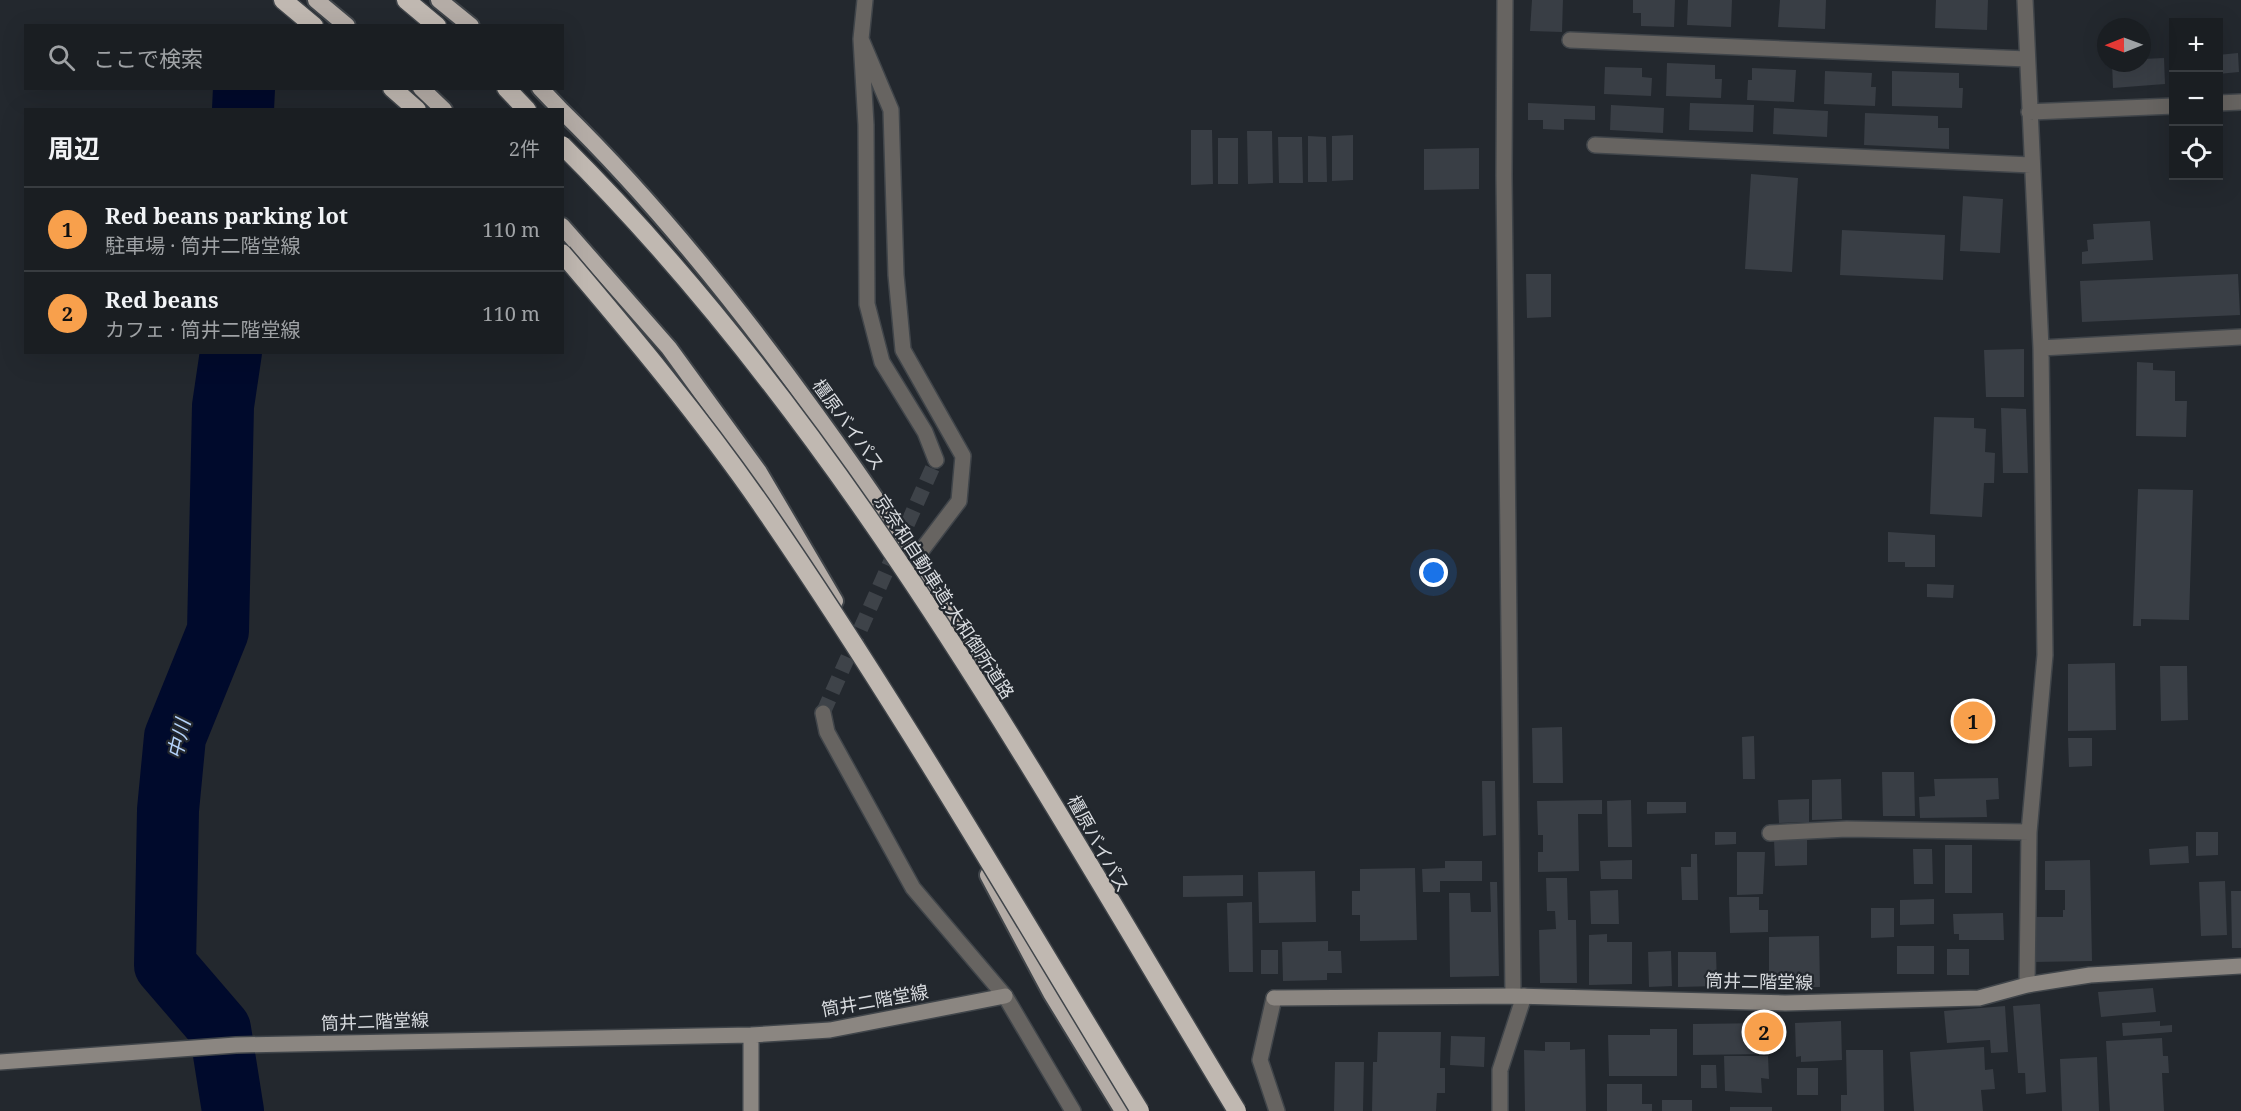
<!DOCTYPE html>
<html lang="ja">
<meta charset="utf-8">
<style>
body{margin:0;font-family:"Noto Serif","Noto Sans JP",serif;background:#272b2f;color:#f1f3f6}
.controls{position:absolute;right:18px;top:18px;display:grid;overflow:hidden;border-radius:0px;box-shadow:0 6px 24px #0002}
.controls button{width:54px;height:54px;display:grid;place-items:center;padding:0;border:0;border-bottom:2px solid #383c40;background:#1a1e22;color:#f1f3f6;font:30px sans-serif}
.compass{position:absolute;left:2097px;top:18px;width:54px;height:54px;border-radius:50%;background:#1a1e22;box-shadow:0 6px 24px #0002;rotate:269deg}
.you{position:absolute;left:1434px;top:573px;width:21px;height:21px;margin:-15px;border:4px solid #fff;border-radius:50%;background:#1a73e8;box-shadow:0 0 0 9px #1a73e833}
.badge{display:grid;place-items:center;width:39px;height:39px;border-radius:50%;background:#f8a04c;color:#111;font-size:20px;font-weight:700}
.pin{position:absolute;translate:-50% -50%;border:3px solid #fff;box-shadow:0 2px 6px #0006}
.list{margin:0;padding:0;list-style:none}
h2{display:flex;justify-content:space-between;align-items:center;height:78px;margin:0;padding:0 24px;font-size:26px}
h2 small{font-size:20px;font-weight:400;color:#9fa2a5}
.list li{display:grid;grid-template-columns:39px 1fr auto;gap:18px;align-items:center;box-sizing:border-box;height:84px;padding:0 24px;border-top:2px solid #383c40}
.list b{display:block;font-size:22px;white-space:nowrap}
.list p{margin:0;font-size:20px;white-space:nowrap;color:#9fa2a5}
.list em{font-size:20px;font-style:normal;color:#9fa2a5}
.icon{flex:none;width:33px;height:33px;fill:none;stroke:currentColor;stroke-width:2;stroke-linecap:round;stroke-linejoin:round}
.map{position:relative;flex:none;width:2241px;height:1111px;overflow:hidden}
.search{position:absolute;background:#1a1e22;box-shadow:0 6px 24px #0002;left:24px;top:24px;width:540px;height:66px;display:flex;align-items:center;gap:15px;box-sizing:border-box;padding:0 21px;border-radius:0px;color:#9fa2a5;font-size:22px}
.panel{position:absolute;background:#1a1e22;box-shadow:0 6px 24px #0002;left:24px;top:108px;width:540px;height:246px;border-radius:0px}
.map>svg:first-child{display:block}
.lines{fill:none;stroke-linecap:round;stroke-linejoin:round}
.river{stroke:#000a2c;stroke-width:62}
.building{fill:#393e45}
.minor-tunnel{stroke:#3e4349;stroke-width:15;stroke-dasharray:15 8;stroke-linecap:butt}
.minor-casing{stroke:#40454a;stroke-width:18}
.secondary-casing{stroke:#40454a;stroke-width:18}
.trunk-casing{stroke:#40454a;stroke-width:20}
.motorway-casing{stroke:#40454a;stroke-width:21}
.minor{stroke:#676461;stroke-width:15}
.secondary{stroke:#8b8681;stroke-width:15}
.trunk{stroke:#b4aca6;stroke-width:16}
.motorway{stroke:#c0b8b1;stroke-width:18}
.motorway-bridge-casing{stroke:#40454a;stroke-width:21;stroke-linecap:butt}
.motorway-bridge{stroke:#c0b8b1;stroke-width:18}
.labels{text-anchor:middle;stroke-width:4.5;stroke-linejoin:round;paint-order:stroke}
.street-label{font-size:18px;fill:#d9dce0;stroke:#23282e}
.water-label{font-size:20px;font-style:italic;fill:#b5d3fa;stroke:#23282e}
</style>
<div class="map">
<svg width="2241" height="1111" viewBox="0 0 2241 1111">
<rect width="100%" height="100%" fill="#23282e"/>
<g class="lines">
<path class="river" d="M243,110L244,88
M231,352L223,406L218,631L175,737L168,810L165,965L220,1029L233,1111"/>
</g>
<path class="building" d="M1532,0H1563L1562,32L1530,31Z
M1633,0H1675L1674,27L1641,26V13H1633Z
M1688,0H1732L1731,27L1687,25Z
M1780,0H1826L1825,29L1778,27Z
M1936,0H1988L1987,30L1935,28Z
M2238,53L2239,72L2218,74V55Z
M2164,58L2165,84L2113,88L2112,63H2142V59Z
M1667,63L1715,65V79H1722L1721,98L1666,96Z
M1605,67L1642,68V77L1652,78L1651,96L1604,94Z
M1752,68L1796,70L1794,102L1747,100L1748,80H1752Z
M1825,71L1872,73L1871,87H1876L1875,106L1824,104Z
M1892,71L1959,73V88H1963L1962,108L1892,106Z
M1528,103L1595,106V120L1564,119V130L1543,129V120H1528Z
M1690,103L1754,105L1753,132L1689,130Z
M1611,105L1664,108L1663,133L1610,130Z
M1774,108L1828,111L1827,137L1773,134Z
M1865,113L1938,116V128H1949V149L1864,145Z
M1191,130H1212L1213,184L1191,185Z
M1247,131H1272L1273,183L1248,184Z
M1353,135V180L1332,181V136Z
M1308,136L1326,137L1327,182H1308Z
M1278,137H1302L1303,183H1279Z
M1218,138H1238V184H1218Z
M1479,148V189L1424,190V149Z
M1751,174L1798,178L1792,272L1745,269Z
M1963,196L2003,199L2000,253L1960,251Z
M2150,221L2153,260L2082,264V252L2088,251L2087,240L2094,239L2093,224Z
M1842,230L1945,235L1943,280L1840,275Z
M1526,274H1551V317L1527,318Z
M2238,274L2240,315L2082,322L2080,281Z
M2024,349V397H1986L1984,350Z
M2137,362L2153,363V370L2175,371V401H2187L2186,437L2136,436Z
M2001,408L2026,409L2028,473H2003Z
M1934,417L1974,418V428L1986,429L1985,452L1995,453L1994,483H1984L1982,517L1930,514Z
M2138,489L2193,490L2189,620L2141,619V626H2133Z
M1888,532L1935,535V567H1905V562H1888Z
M1927,584L1954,585L1953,598L1927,597Z
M2115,663L2116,730L2068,731V664Z
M2160,666H2187L2188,720L2161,721Z
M1562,727L1563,783H1533L1532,728Z
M1754,736L1755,779H1743L1742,737Z
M2068,738H2092V766L2069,767Z
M1882,772H1914L1915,816H1883Z
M1998,778L1999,799L1986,800L1987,817L1920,818L1919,797L1935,796L1934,779Z
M1841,779L1842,819L1812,820V780Z
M1482,781H1495L1496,835L1483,836Z
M1809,799V822L1779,823L1778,800Z
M1602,800V814H1578L1579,871L1538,872V852H1543V835H1538L1537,801Z
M1631,800L1632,847H1608L1607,801Z
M1647,802H1686V813L1647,814Z
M1715,832H1736V844L1715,845Z
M2196,832H2218V855L2196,856Z
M1774,840H1807V865L1775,866Z
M1945,845H1972V893H1945Z
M2188,846L2189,863L2150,865L2149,849Z
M1913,849H1932L1933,884H1914Z
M1737,852H1765L1763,894L1737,895Z
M1691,854H1697L1698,900H1682L1681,867H1691Z
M1632,860V879H1601L1600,861Z
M2090,860L2092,961L2034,962L2033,917H2063V910H2065V890H2045V861Z
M1445,861H1482V881H1440V892H1423L1422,869L1445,868Z
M1415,868L1417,940L1360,941V915H1352V891H1360V869Z
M1315,871L1316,922L1259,923L1258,872Z
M1243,875V896L1183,897V876Z
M1546,878H1567L1568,920H1576L1577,983H1540L1539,930L1556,929L1555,911H1547Z
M2225,881L2227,935L2201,936L2199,882Z
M1490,882H1497L1499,976L1450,977L1449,893H1470L1471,912H1491Z
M1618,890L1619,924H1591L1590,891Z
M2231,891H2241V948H2232Z
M1729,897H1759V910H1768V932L1730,933Z
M1934,899V924L1900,925V900Z
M1252,902L1253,972H1229L1227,903Z
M1871,908H1894V937L1871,938Z
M2003,913L2004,940H1959V934H1954L1953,914Z
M1607,934V942H1632V984L1589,985V935Z
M1819,936L1820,987H1799V983H1769V937Z
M1328,941V951H1341L1342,973H1327V980L1283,981L1282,942Z
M1897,946H1934V974H1897Z
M1947,949H1969V975H1947Z
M1261,950H1278V974H1261Z
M1671,951L1672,986L1649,987L1648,952Z
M1678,952H1716L1717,986L1678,987Z
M2153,988L2156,1012L2101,1017L2098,992Z
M2040,1004L2046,1092L2026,1094L2025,1073H2018L2013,1006Z
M2005,1006L2008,1052L1991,1053L1990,1040L1947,1043L1944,1011Z
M1841,1021L1842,1060L1801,1062V1056L1796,1057L1795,1023Z
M2160,1021V1026L2172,1025V1032L2123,1036L2122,1023Z
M1769,1023V1048H1763V1054L1693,1055V1024Z
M1650,1029H1677V1076H1609L1608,1035H1650Z
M1378,1032H1441L1440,1068H1445V1093H1437L1436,1111H1372L1373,1062H1377Z
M1451,1036L1485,1037L1484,1067L1450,1065Z
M2162,1038L2163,1056H2168L2169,1073H2162L2164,1111H2110L2106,1041Z
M1545,1042H1570V1050L1585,1049L1586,1111H1525L1524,1050L1545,1051Z
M1984,1047L1985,1070L1993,1069L1995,1089L1981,1090L1983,1111H1914L1910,1052Z
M1846,1050H1883L1884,1111H1841V1095H1847Z
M1724,1056H1768L1769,1079L1761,1078L1762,1093L1725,1091Z
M2097,1057L2099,1111H2062L2060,1059Z
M1335,1062H1364L1363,1111H1334Z
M1701,1065H1716L1717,1088H1701Z
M1797,1068H1818V1095H1797Z
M1607,1084H1642V1104H1652V1111H1607Z
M1662,1100H1692V1111H1662Z
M1730,1107H1772V1111H1730Z"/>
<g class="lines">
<path class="minor-tunnel" d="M823,713L936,460"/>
<defs>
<path id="minor" d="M865,0L861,39L866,125L867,304L882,362L925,432L936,460
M1505,0L1504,176L1513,996
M2025,0L2041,348L2045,655L2029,832L2027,985
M861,39L891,110L896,275L903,350L963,456L959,501L915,559
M1570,40L2027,59
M2218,103L2241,102
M2029,112L2174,106
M1595,145L2031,165
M2041,348L2241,337
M823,713L827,732L913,888L1005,996L1073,1111
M1770,833L1847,829L2029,832
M1274,998L1260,1060L1277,1111
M1500,1111V1070L1524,996"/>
<path id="secondary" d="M1274,998L1513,996L1785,1003L1979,998L2027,985L2090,975L2241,966
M751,1035V1111
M0,1062L236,1045L751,1035L830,1030L1005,996"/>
<path id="trunk" d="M316,0L347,26
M439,0L471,26
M421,88L444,110
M540,88L561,110
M562,111C657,204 739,307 816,414C850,461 883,508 914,557C935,592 954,629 974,664
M562,226L669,348L759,472L835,601
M988,875L1051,993L1123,1111"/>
<path id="motorway" d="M283,0L314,26
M406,0L437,26
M392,88L417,110
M506,88L527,110"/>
</defs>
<use href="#minor" class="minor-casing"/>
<use href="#secondary" class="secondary-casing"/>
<use href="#trunk" class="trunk-casing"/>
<use href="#motorway" class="motorway-casing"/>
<use href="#minor" class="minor"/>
<use href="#secondary" class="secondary"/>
<use href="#trunk" class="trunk"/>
<use href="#motorway" class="motorway"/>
<defs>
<path id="motorway-bridge" d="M562,145C843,424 1034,776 1237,1111
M562,253C632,335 701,418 762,506C897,702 1016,908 1140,1111"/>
</defs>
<use href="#motorway-bridge" class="motorway-bridge-casing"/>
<use href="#motorway-bridge" class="motorway-bridge"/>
</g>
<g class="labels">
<g class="street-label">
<text transform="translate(848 425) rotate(54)" y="6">橿原バイパス</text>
<text transform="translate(944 597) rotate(57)" y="6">京奈和自動車道;大和御所道路</text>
<text transform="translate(1098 844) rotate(61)" y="6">橿原バイパス</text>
<text transform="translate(1759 982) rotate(1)" y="6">筒井二階堂線</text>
<text transform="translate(875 1001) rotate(-10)" y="6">筒井二階堂線</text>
<text transform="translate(375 1022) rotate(-2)" y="6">筒井二階堂線</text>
</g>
<g class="water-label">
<text transform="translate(179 739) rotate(-77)" y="7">中川</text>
</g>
</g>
</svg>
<div class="controls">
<button>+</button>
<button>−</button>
<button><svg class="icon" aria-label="locate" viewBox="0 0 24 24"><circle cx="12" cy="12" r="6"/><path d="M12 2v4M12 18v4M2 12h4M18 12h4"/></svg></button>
</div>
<svg class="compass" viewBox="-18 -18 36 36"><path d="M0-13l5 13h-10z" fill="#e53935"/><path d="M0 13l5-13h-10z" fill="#9fa2a5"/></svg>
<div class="you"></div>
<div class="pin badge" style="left:1973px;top:721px">1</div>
<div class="pin badge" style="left:1764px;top:1032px">2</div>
<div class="search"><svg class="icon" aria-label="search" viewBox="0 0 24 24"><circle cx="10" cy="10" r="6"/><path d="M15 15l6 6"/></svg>ここで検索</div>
<section class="panel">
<h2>周辺<small>2件</small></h2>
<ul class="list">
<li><span class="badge">1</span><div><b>Red beans parking lot</b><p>駐車場 · 筒井二階堂線</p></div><em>110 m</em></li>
<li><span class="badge">2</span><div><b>Red beans</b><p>カフェ · 筒井二階堂線</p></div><em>110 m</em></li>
</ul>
</section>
</div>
